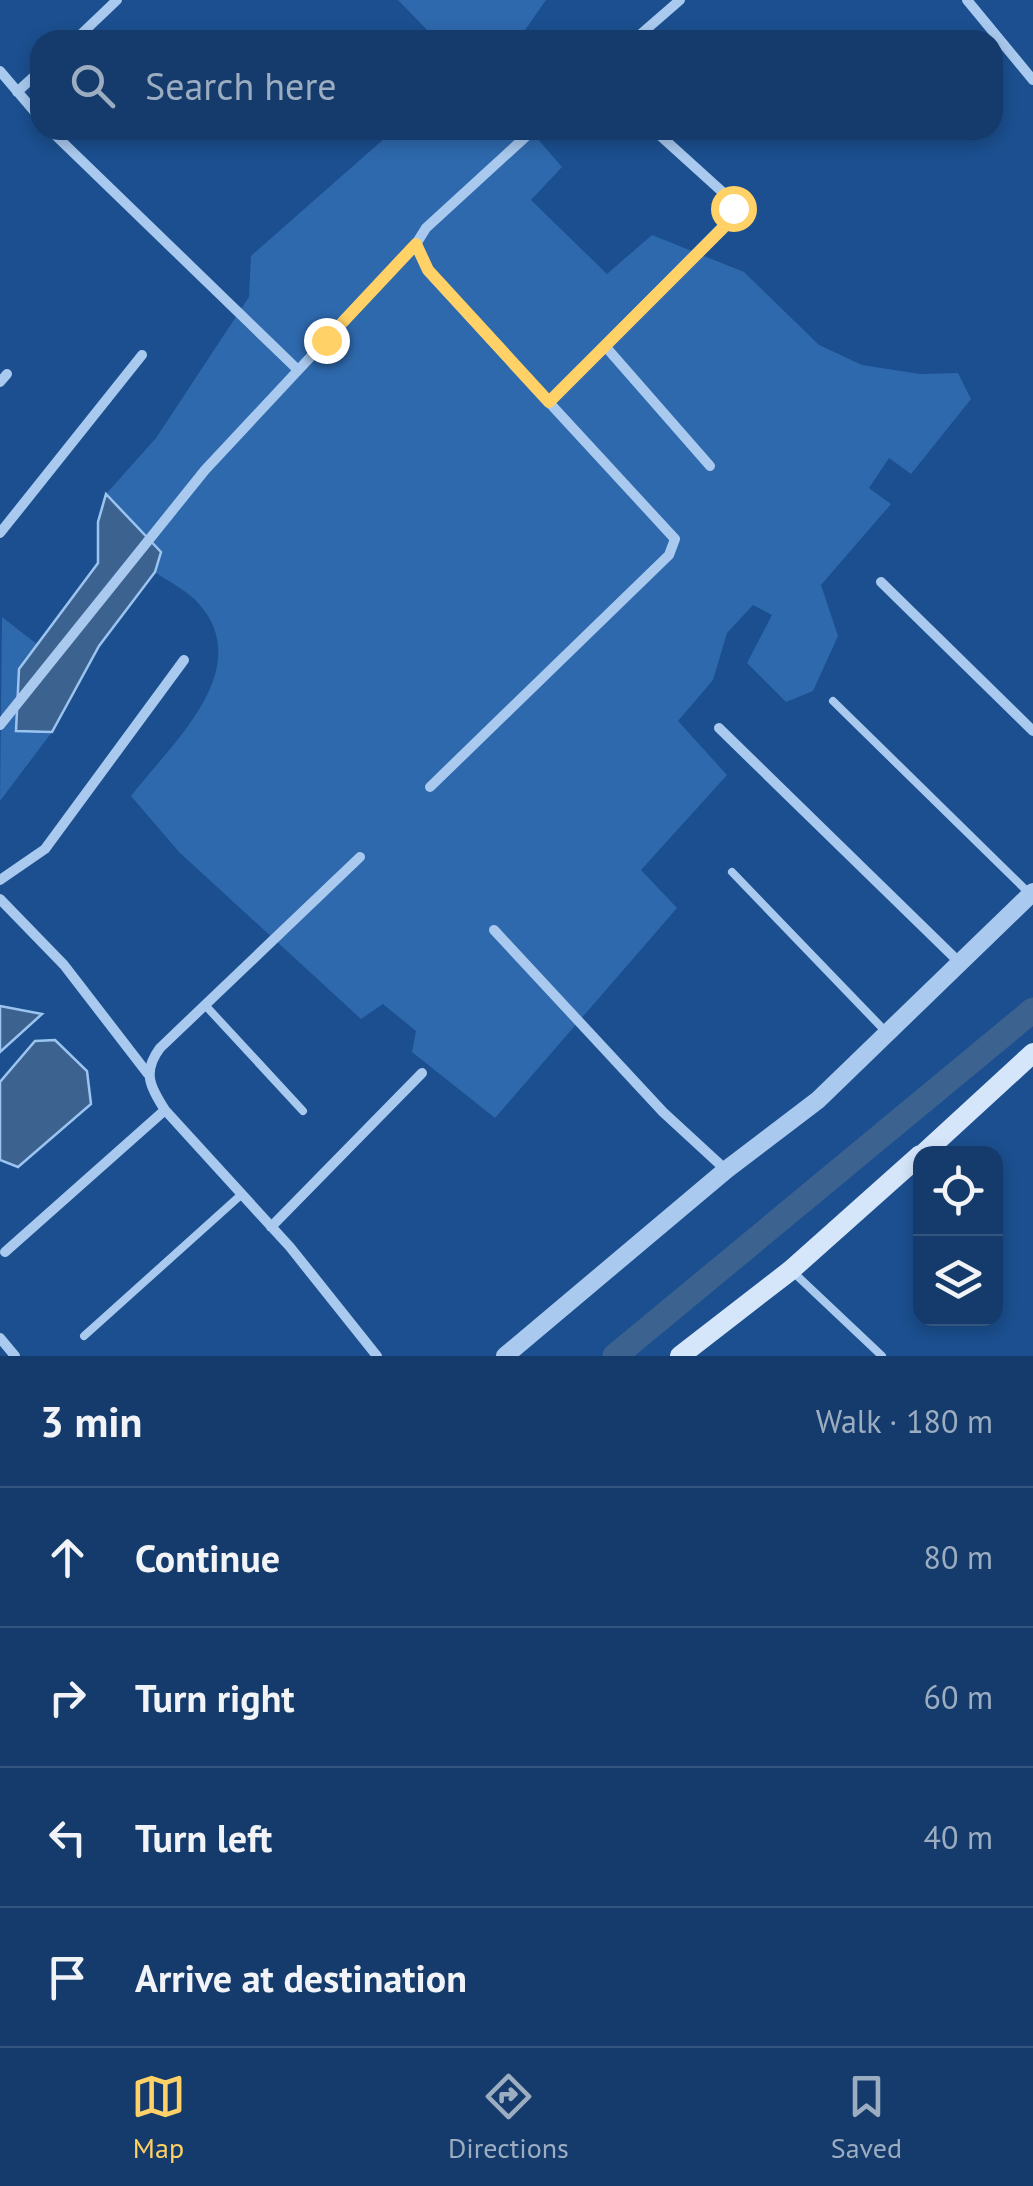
<!DOCTYPE html>
<meta charset="utf-8">
<style>
body{margin:0;font-family:"PT Sans",sans-serif;background:#214673;color:#f1f3f6}
.controls{position:absolute;right:30px;bottom:30px;display:grid;overflow:hidden;border-radius:20px;box-shadow:0 5px 15px #0003}
.controls button{width:90px;height:90px;display:grid;place-items:center;padding:0;border:0;border-bottom:2px solid #33557e;background:#143b6b;color:#f1f3f6;font:50px sans-serif}
.stop{position:absolute;width:30px;height:30px;margin:-22px;border:8px solid #ffd166;border-radius:50%;background:#fff}
.stop.end{background:#ffd166;border-color:#fff;box-shadow:0 2px 10px #0008}
.list{margin:0;padding:0;list-style:none}
h2{display:flex;justify-content:space-between;align-items:center;height:130px;margin:0;padding:0 40px;font-size:42px}
h2 small{font-size:32px;font-weight:400;color:#9dadc1}
.list li{display:grid;grid-template-columns:65px 1fr auto;gap:30px;align-items:center;box-sizing:border-box;height:140px;padding:0 40px;border-top:2px solid #33557e}
.list b{display:block;font-size:38px;white-space:nowrap}
.list em{font-size:32px;font-style:normal;color:#9dadc1}
.icon{flex:none;width:55px;height:55px;fill:none;stroke:currentColor;stroke-width:2;stroke-linecap:round;stroke-linejoin:round}
.map{position:relative;flex:none;width:1033px;height:1356px;overflow:hidden}
.search{position:absolute;background:#143b6b;box-shadow:0 5px 15px #0003;left:30px;right:30px;top:30px;height:110px;display:flex;align-items:center;gap:25px;box-sizing:border-box;padding:0 35px;border-radius:30px;color:#9dadc1;font-size:38px}
.sheet{height:690px;background:#143b6b}
nav{display:flex;justify-content:space-around;align-items:center;box-sizing:border-box;height:140px;border-top:2px solid #33557e;background:#143b6b;font-size:28px;color:#9dadc1}
nav a{display:grid;justify-items:center;gap:5px}
nav .on{color:#ffd166}
.map>svg:first-child{display:block}
.green{fill:#2e69ad}
.water{fill:#3c6290;stroke:#9cc4f0;stroke-width:2.5}
.lines{fill:none;stroke-linecap:round;stroke-linejoin:round}
.canal{stroke:#3c6290;stroke-width:25}
.service{stroke:#a9c9ee;stroke-width:8}
.minor{stroke:#a9c9ee;stroke-width:10}
.tertiary{stroke:#a9c9ee;stroke-width:18}
.secondary{stroke:#d6e6fa;stroke-width:20}
.route{stroke:#ffd166;stroke-width:12}
</style>
<div class="map">
<svg width="1033" height="1356" viewBox="0 0 1033 1356">
<rect width="100%" height="100%" fill="#1b4f8f"/>
<path class="green" d="M398,0H546L525,30L530,40H437Z
M394,130H530L562,167L531,200L607,274L652,235L744,272L819,345L862,365L920,374L958,373L971,399L911,474L889,458L869,488L891,504L821,585L838,636L813,691L786,702L747,663L772,615L753,605L727,633L713,680L678,721L727,775L641,870L677,908L495,1118L412,1052L416,1031L383,1004L361,1019L179,852L131,796C170,745 257,670 199,604C188,591 169,582 155,572L161,552L106,494L156,438L249,297L251,256Z
M2,617L38,645L19,669L16,730L52,732L0,801Z"/>
<path class="water" d="M106,494L161,552L155,572L99,646L52,732L16,731L19,669L98,563V522Z
M0,1006L42,1014L0,1052Z
M55,1040L87,1071L91,1104L18,1167L0,1160V1082L35,1041Z"/>
<g class="lines">
<path class="canal" d="M615,1356L1033,1010"/>
<path class="service" d="M833,701L1030,894
M732,872L888,1034
M205,1005L303,1111
M791,1270L882,1356
M84,1336L242,1194"/>
<path class="minor" d="M967,0L1033,80
M75,40L117,0
M634,40L680,0
M0,71L40,118
M17,92L40,71
M50,130L298,370
M605,346L710,466
M0,382L7,374
M549,402L731,218L728,197L654,130
M0,533L142,355
M881,582L1033,731
M0,725L205,470L416,244
M719,728L959,962
M430,787L669,555L675,539L428,271L416,244L426,228L533,130
M360,857L160,1048C142,1072 150,1087 165,1110L290,1247L377,1356
M0,880L45,849L184,660
M0,899L64,965L148,1074
M494,930L663,1112L726,1170
M271,1227L422,1073
M5,1252L165,1110
M0,1338L15,1356"/>
<path class="tertiary" d="M505,1356L726,1170L818,1100L1033,892"/>
<path class="secondary" d="M923,1154L1033,1053
M680,1356L791,1270L920,1155"/>
</g>
<g class="lines">
<path class="route" d="M326,340L416,244L428,270L549,402L723,228L733,208"/>
</g>
</svg>
<div class="controls">
<button><svg class="icon" aria-label="locate" viewBox="0 0 24 24"><circle cx="12" cy="12" r="6"/><path d="M12 2v4M12 18v4M2 12h4M18 12h4"/></svg></button>
<button><svg class="icon" aria-label="layers" viewBox="0 0 24 24"><path d="M12 4l9 5-9 5-9-5zM3 14l9 5 9-5"/></svg></button>
</div>
<div class="stop" style="left:733px;top:208px"></div>
<div class="stop end" style="left:326px;top:340px"></div>
<div class="search"><svg class="icon" aria-label="search" viewBox="0 0 24 24"><circle cx="10" cy="10" r="6"/><path d="M15 15l6 6"/></svg>Search here</div>
</div>
<section class="sheet">
<h2>3 min<small>Walk · 180 m</small></h2>
<ul class="list">
<li><svg class="icon" aria-label="ahead" viewBox="0 0 24 24"><path d="M12 20V5M6 11l6-6 6 6"/></svg><div><b>Continue</b></div><em>80 m</em></li>
<li><svg class="icon" aria-label="right" viewBox="0 0 24 24"><path d="M7 20v-9h11M14 6l5 5-5 5"/></svg><div><b>Turn right</b></div><em>60 m</em></li>
<li><svg class="icon" aria-label="left" viewBox="0 0 24 24"><path d="M17 20v-9H6M10 6l-5 5 5 5"/></svg><div><b>Turn left</b></div><em>40 m</em></li>
<li><svg class="icon" aria-label="arrive" viewBox="0 0 24 24"><path d="M6 21V4h12l-3 4 3 4H6"/></svg><div><b>Arrive at destination</b></div></li>
</ul>
</section>
<nav>
<a class="on"><svg class="icon" aria-label="map" viewBox="0 0 24 24"><path d="M3 6l6-2 6 2 6-2v14l-6 2-6-2-6 2zM9 4v14M15 6v14"/></svg>Map</a>
<a><svg class="icon" aria-label="directions" viewBox="0 0 24 24"><path d="M12 3l9 9-9 9-9-9zM9 14v-3h6M13 9l2 2-2 2"/></svg>Directions</a>
<a><svg class="icon" aria-label="saved" viewBox="0 0 24 24"><path d="M7 4h10v16l-5-4-5 4z"/></svg>Saved</a>
</nav>
